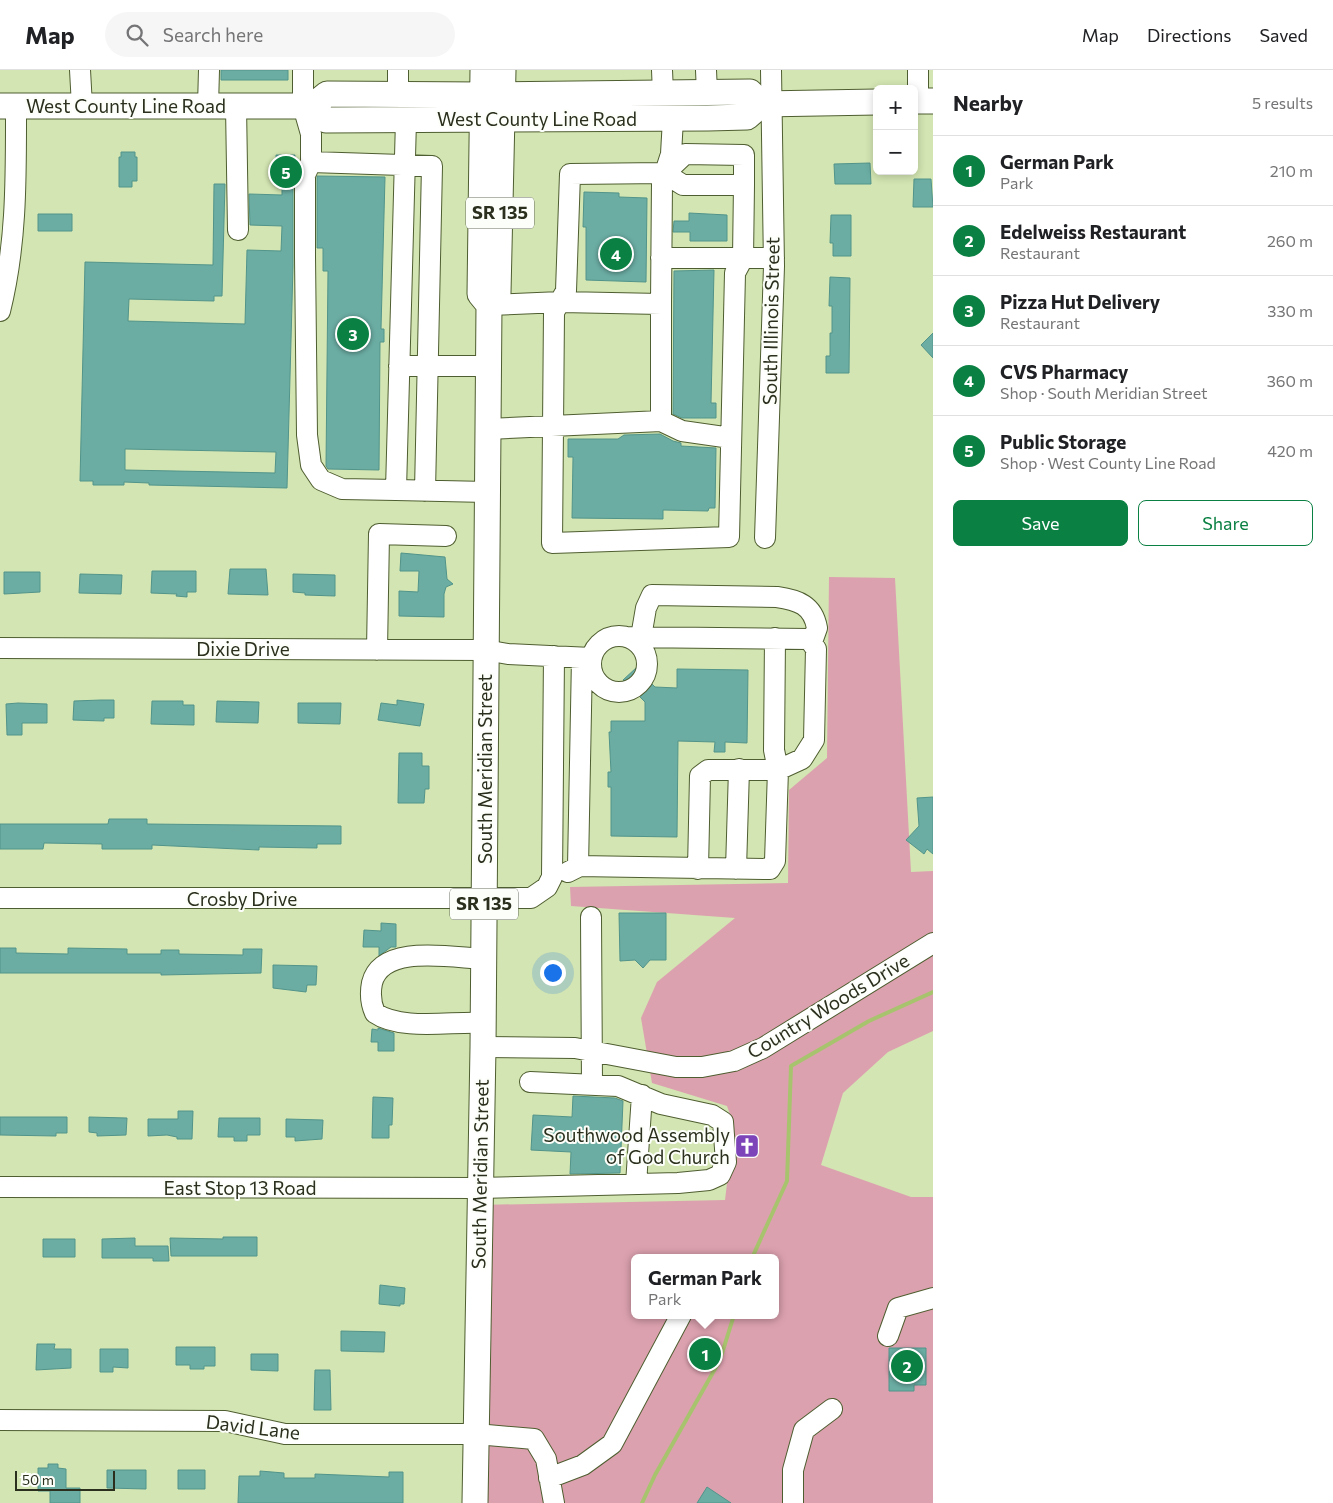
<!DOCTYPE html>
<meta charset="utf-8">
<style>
body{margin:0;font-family:Commissioner,sans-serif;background:#f6f6f6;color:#202124}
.controls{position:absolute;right:15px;top:15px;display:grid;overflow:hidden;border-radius:8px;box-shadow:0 2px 8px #0003}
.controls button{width:45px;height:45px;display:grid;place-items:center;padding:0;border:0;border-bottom:1px solid #e0e0e0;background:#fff;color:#202124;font:25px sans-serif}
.scale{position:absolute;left:15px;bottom:12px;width:100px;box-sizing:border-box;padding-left:5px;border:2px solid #2a301d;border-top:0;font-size:14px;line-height:18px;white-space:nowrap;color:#2a301d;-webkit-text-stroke:4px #fcfef9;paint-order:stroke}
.you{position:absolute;left:552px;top:902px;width:18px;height:18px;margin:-12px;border:4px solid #fff;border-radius:50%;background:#1a73e8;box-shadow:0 0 0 8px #1a73e833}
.badge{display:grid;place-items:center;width:32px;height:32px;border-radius:50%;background:#0b8043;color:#fff;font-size:16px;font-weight:700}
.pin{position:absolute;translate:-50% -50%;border:2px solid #fff;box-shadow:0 1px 5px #0006}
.popup{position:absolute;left:631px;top:1184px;width:148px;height:65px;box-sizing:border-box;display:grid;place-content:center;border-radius:8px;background:#fff;filter:drop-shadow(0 1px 4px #0005);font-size:16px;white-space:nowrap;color:#757577}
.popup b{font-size:19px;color:#202124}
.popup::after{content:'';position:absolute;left:50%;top:100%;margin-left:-10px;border:10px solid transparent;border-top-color:#fff}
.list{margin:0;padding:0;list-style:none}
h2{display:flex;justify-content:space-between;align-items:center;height:65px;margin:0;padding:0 20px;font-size:21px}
h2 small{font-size:16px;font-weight:400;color:#757577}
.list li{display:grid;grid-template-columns:32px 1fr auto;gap:15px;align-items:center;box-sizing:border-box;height:70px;padding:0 20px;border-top:1px solid #e0e0e0}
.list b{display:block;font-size:19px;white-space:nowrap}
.list p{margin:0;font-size:16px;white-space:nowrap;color:#757577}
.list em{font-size:16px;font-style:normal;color:#757577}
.actions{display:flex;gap:10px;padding:15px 20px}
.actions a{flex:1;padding:11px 0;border:1px solid #0b8043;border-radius:8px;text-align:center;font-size:18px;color:#0b8043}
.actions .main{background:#0b8043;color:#fff}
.icon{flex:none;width:28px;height:28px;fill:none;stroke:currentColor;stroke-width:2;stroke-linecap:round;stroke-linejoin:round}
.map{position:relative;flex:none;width:933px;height:1433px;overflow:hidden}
header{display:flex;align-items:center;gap:30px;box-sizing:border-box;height:70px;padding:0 25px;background:#fff;border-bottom:1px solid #e0e0e0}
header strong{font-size:24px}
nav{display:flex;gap:28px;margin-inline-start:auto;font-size:18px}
.search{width:350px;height:45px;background:#f6f6f6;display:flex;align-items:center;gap:12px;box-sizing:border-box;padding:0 18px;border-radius:28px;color:#757577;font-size:19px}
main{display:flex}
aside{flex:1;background:#fff}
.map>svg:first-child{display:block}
.green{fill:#dca1af;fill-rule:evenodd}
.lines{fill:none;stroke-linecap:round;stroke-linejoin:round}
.stream{stroke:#a8c36e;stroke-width:4}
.building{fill:#6bada3;stroke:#52948a;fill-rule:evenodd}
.minor-casing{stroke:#4f5e30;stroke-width:22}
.major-casing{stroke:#4f5e30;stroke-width:27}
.minor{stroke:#fff;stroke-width:20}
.major{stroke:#fff;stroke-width:25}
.labels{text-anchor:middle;stroke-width:4;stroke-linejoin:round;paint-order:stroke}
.shield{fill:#fcfef9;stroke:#696e5f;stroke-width:1}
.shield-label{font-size:18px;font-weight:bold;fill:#2a301d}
.street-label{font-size:19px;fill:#2a301d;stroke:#fcfef9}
.poi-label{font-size:19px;fill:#2a301d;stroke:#fcfef9;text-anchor:end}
</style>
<header>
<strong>Map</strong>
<div class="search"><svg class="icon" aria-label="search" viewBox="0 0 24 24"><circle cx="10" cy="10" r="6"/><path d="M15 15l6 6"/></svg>Search here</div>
<nav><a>Map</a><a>Directions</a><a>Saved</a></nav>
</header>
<main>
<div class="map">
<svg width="933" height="1433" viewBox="0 0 933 1433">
<rect width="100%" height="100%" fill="#d3e5b2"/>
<path class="green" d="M829,507L895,508L911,802L933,801V961L888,982L843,1023L821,1095L911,1127H933V1433H474L479,1135L725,1130L734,1056L727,1036L652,1013L641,948L657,912L735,848L571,836L570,817L788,813L789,720L827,688ZM635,1188H775V1245H635Z"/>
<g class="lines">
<path class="stream" d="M752,1188L787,1111L791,996L869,951L933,922
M642,1433L655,1405L720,1290L734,1245"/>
</g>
<path class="building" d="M221,0H288V10H221Z
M121,82H135V87H137V111H132V117H119V87H121Z
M276,85H295L293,105V196L287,418L149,415V413L124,412V415H93V411H80L85,192L213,195L214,114H225L222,226H214V231L129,229L128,251L245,254L247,180L281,181L282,156L250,155L249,124L282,125V102H276ZM125,379L276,382L275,403L125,400Z
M870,93L871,114H835L834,94Z
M317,106L385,107L381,259H384V272H380L379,400L328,399L326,396L328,201H323V178H317Z
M914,109H931L933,137H913Z
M584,122L619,123V127L647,128L646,212L586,210V157H583Z
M689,143L727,145V171H690V162H673L674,151H689Z
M38,144H72V161H38Z
M831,145H851V186H833V173H830Z
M714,200L711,333H716V348H682L673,344L674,201Z
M830,207L850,208L849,303H826V286H830V263H832V236H829Z
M933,263V288L921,275Z
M660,364L673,371L681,373V376L716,378L715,438H709L708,441L663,440V449L572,448L573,387H568V369H618L624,365Z
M401,483L445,487L447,509L453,514L446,517L444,524V547L399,546V521L418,522L419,501H400Z
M230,499H266L268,525L228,524Z
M152,501H196V522H187V527L176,526L177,524L151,523Z
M4,502H40V522L4,524Z
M80,504L122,505L121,524L79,523Z
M293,504L335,505V526L305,525V523L293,522Z
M636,598L655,617L677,618V599L748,600L747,673L725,672V682H714L715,672L678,671L677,767L611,766V717H608V702H611L609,662H611V651H645V632L623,610Z
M101,630H114V648H104V651L73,650L74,631Z
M397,630L424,634L420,656L378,650L381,633L397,635Z
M152,631H183V635H194V655L151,654Z
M217,631L259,632L258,653L216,652Z
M18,633L47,634V653H22V665H7L6,634Z
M298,633H341L340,654L298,653Z
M399,683H422V696H429V719H425L424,733H398Z
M933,727V784L927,779L924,784L906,770L919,756L917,728Z
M109,749H147V754L341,756V774H317V778L259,777V780L152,775V779H102V774L44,773L43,779H0V754H108Z
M619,843H666V890H650L643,898L635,890L620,891Z
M381,853L396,854V877H391L379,886V877H363L364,860L381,861Z
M0,878H16V883L68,884V878L127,879V884H161V880H179V884L243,885V879H262L261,903L161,905V903H0Z
M273,895L317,896L316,915H307L306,922L273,918Z
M378,958L394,963V981H378V972H371L372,959L378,960Z
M573,1026L615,1028L623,1031L620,1103L570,1104L571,1082L531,1080L533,1045L572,1047Z
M373,1027L393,1028L392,1055H389V1068H372Z
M178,1041H193L192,1069H177V1067L167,1065L148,1066V1049H178Z
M0,1047H67V1063H56V1066L0,1065Z
M89,1047L127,1048L126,1065L97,1066V1063L89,1062Z
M219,1048H260V1065H247V1071H234V1067H218Z
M286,1049L323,1050L322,1069L295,1071V1067H286Z
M223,1167H257V1186H171L170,1168L223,1169Z
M135,1168V1176H168L169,1191H153V1188H102V1169Z
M43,1169H75V1187H43Z
M380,1215L405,1218L404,1234H400V1236L379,1234Z
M341,1261L385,1262L384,1282L341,1281Z
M37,1274H55L54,1279H71V1298L36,1300Z
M176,1277H215V1296H204V1299H190V1295H176Z
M889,1278H926V1315H914V1321H889Z
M100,1279H128V1298L113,1297V1302H100Z
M251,1284H278V1301L251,1300Z
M315,1300H330L331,1340H314Z
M48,1394H58V1398L66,1399V1418H80V1433H50V1421H38V1398H48Z
M107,1400H146V1419L107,1418Z
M178,1400H205V1419H178Z
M260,1401L284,1403V1408H315V1404L389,1407V1402H403V1433H238L239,1406H260Z
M707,1417L731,1433H697Z"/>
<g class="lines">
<defs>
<path id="minor" d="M80,0L82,36
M303,0V36L311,64V92L432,96L425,421
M662,0L663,23
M706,0L707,23
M398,23V0
M918,31V0
M208,36L209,0
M236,36L238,160
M406,50L396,420L487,422
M311,92L305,105V187L307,365L311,395L321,410L342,419L396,420
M666,102L685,84L744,85V115
M664,103L683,115H744L743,188L735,203L729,467L552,473L554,242L566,221L570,104Z
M661,188H774
M489,235L561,232L661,234L662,112L671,84L673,49
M0,241C17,173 16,106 16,36
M399,296H489
M661,351L682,361L731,368
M488,359L661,351V234
M765,468L774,196L771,0
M591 594a28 28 0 1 1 56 0a28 28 0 1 1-56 0Z
M641,567L646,538L652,525L777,527C798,530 813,535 817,558L812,572
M0,578L485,580L508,584L591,588
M377,580L379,464L446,466
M578,796L770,799L775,791L778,700L802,689L814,670L816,579L809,569L627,567
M698,799L700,706L708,700H778L774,680L775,568
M736,799L739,699
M568,802L578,797L582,588
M0,828H531L547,817L552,807L554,586
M591,847L592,1014
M483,953C452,951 401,961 375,943C371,934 370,923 372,913C382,873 453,888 484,889
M483,977L575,978L676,997H702L734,991L763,978L933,873
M636,1114L642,1025
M0,1117L479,1118L678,1113L709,1110L720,1105L726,1092L723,1052L712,1045L661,1034L618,1016L530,1012
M888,1266L898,1238L933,1228
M0,1350L225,1351L285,1364H476L534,1369L546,1389L554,1433
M549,1408L583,1395L612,1374L681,1245
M793,1433V1400L804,1360L832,1339"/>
<path id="major" d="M483,0L480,224L489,235
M914,31H933
M0,36H312L327,24L481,25L750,22L762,34
M312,36L326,50L708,48L747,47L762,34L877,32
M475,1433L483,977L489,235L498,223L503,0"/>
</defs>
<use href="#minor" class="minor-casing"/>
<use href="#major" class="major-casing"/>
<use href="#minor" class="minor"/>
<use href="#major" class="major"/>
</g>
<defs>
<symbol id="church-square" viewBox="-11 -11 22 22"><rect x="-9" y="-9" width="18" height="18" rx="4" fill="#7d43b9" stroke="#fcfef9"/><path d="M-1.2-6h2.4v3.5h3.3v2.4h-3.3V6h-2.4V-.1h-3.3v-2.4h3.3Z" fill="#fff"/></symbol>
</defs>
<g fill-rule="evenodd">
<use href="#church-square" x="733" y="1062" width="28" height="28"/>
</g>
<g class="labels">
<g class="shield">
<rect x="466" y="127.5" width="68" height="31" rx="4"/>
<rect x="450" y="818.5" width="68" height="31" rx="4"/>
</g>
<g class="shield-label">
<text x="500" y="149">SR 135</text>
<text x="484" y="840">SR 135</text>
</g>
<g class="street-label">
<text x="126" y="43">West County Line Road</text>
<text x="537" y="56">West County Line Road</text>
<text transform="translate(771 251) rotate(-89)" y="7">South Illinois Street</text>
<text x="243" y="586">Dixie Drive</text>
<text transform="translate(485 699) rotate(-90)" y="7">South Meridian Street</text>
<text x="242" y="836">Crosby Drive</text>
<text transform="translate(828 936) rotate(-31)" y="7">Country Woods Drive</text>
<text transform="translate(480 1104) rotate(-89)" y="7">South Meridian Street</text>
<text x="240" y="1125">East Stop 13 Road</text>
<text transform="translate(253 1357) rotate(7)" y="7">David Lane</text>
</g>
<g class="poi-label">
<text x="730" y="1072">Southwood Assembly<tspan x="730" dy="22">of God Church</tspan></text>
</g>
</g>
</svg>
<div class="controls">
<button>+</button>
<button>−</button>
</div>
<div class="scale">50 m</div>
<div class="you"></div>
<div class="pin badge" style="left:705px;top:1284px">1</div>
<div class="popup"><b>German Park</b>Park</div>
<div class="pin badge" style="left:907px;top:1296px">2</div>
<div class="pin badge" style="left:353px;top:264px">3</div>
<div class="pin badge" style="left:616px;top:184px">4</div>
<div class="pin badge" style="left:286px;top:102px">5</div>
</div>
<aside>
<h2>Nearby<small>5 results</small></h2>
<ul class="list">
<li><span class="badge">1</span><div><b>German Park</b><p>Park</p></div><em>210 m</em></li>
<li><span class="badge">2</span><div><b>Edelweiss Restaurant</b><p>Restaurant</p></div><em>260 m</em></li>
<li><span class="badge">3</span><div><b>Pizza Hut Delivery</b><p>Restaurant</p></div><em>330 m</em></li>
<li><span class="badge">4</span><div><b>CVS Pharmacy</b><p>Shop · South Meridian Street</p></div><em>360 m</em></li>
<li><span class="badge">5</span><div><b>Public Storage</b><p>Shop · West County Line Road</p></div><em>420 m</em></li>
</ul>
<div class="actions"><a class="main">Save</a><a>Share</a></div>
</aside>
</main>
